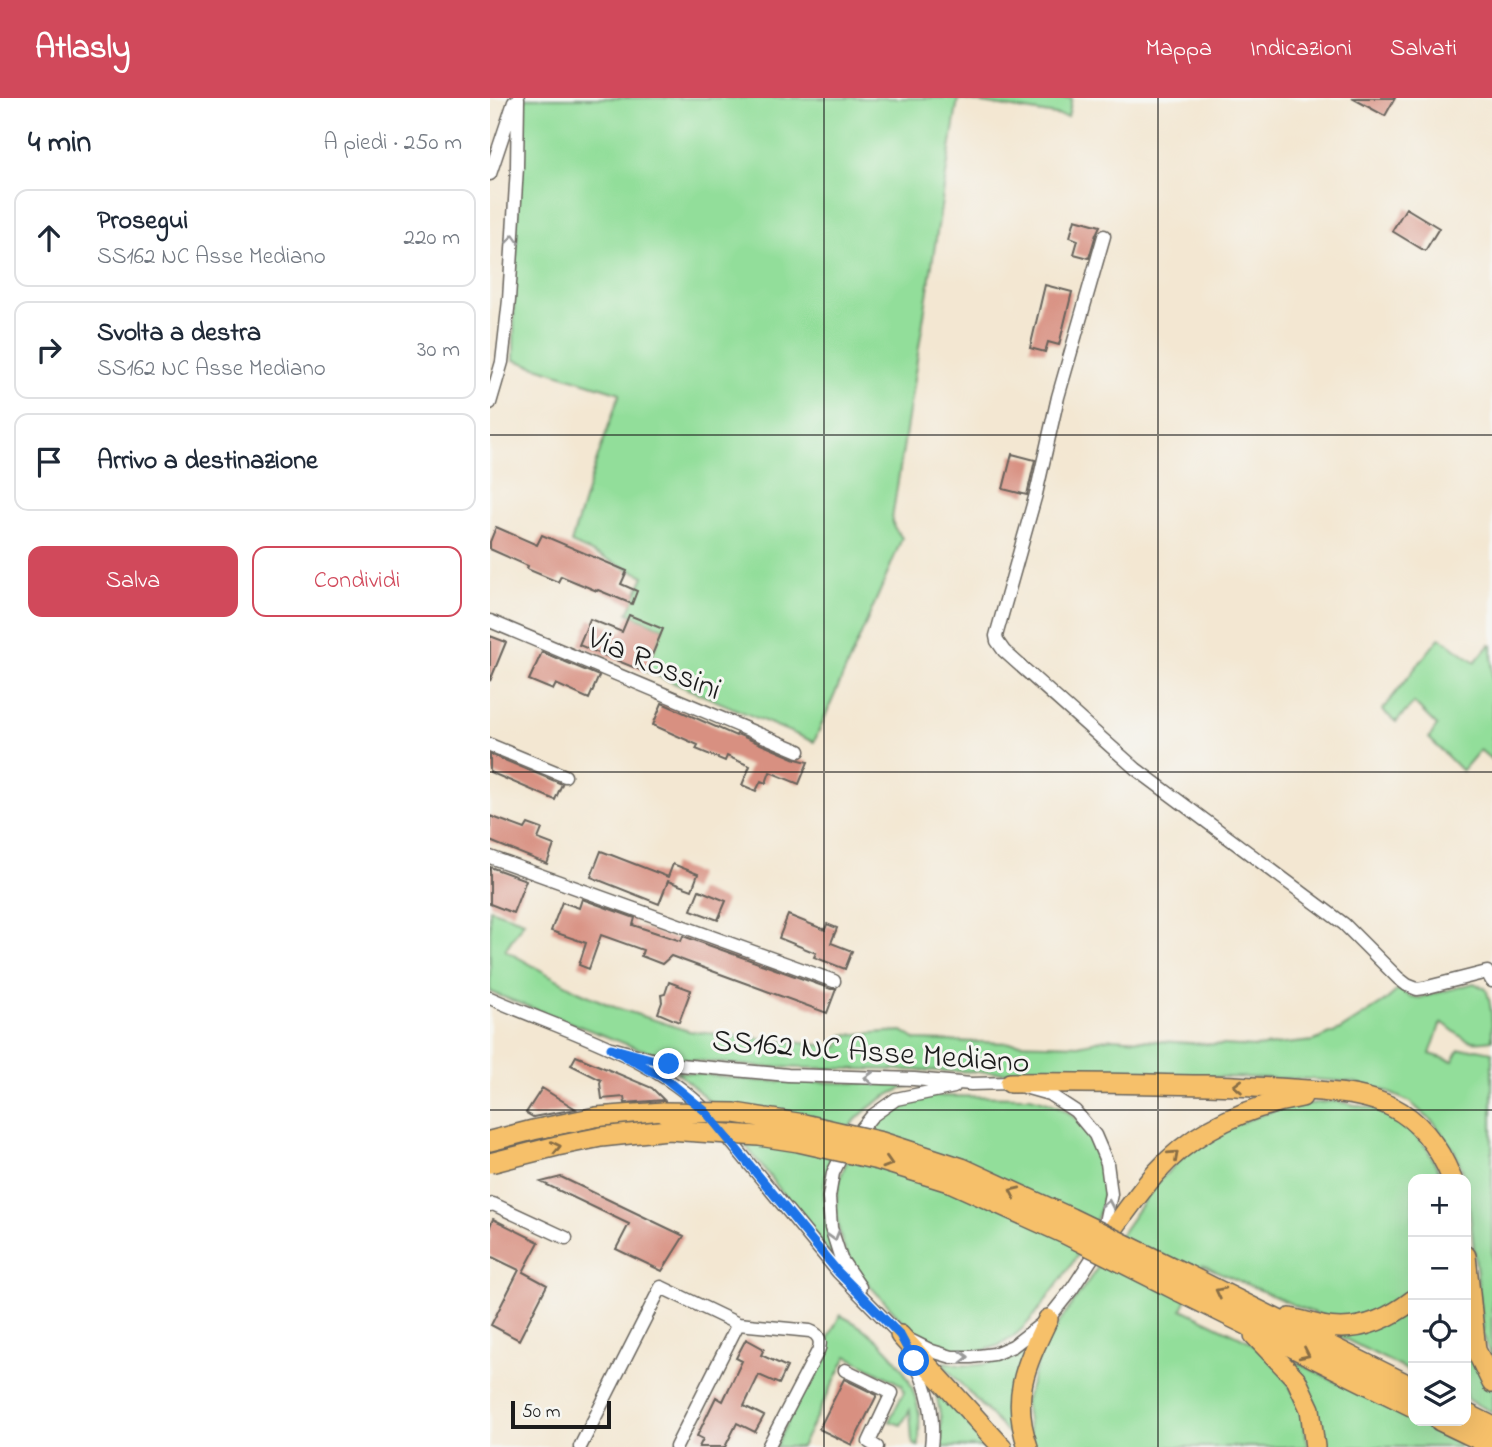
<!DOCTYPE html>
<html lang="it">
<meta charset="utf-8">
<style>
body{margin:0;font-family:"Indie Flower",sans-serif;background:#f2f2f3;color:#1f2937}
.controls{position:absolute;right:21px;bottom:21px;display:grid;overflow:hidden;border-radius:14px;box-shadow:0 7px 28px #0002}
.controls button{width:63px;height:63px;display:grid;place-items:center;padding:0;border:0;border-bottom:2px solid #e0e1e3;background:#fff;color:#1f2937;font:35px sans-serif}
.scale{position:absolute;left:21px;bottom:18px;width:100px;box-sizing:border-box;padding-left:7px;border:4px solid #1c1c1c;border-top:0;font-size:19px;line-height:24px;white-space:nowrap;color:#1c1c1c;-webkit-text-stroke:5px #f6f6f2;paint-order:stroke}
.stop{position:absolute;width:21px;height:21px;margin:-16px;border:5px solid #1a73e8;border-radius:50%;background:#fff}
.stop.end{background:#1a73e8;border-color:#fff;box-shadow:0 2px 7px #0008}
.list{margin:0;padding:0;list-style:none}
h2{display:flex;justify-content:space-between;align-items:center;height:91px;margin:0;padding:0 28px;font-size:30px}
h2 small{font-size:23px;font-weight:400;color:#747a83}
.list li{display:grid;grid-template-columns:46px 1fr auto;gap:21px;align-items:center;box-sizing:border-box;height:98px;margin:0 14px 14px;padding:0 14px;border:2px solid #e0e1e3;border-radius:14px}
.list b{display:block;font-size:26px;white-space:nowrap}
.list p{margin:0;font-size:23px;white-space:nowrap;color:#747a83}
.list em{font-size:23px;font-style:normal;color:#747a83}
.actions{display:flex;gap:14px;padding:21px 28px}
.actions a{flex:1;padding:16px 0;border:2px solid #d1495b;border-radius:14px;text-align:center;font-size:24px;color:#d1495b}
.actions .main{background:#d1495b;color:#fff}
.icon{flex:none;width:38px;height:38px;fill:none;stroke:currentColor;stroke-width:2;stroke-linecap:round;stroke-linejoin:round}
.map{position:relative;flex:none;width:1002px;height:1349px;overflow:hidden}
header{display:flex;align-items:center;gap:42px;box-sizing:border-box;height:98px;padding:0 35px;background:#d1495b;color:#fff}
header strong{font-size:33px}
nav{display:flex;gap:38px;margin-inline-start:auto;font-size:24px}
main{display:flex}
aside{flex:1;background:#fff}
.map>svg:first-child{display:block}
.green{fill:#92de9a;stroke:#577d5b;stroke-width:2}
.building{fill:#d89081}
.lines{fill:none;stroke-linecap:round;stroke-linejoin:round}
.minor-casing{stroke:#67635c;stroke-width:15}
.highway-casing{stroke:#67635c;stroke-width:22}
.minor{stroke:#fff;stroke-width:12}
.highway{stroke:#f6c06b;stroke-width:19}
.highway-bridge-casing{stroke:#67635c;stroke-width:22;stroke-linecap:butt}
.highway-bridge{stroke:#f6c06b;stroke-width:19}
.oneway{stroke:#999}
.oneway2{stroke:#896e44}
.route{stroke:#1a73e8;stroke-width:9}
.grid{fill:none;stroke:#1c1c1c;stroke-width:2;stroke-opacity:0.55}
.labels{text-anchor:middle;stroke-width:6;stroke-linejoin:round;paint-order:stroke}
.street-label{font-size:32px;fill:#1c1c1c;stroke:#f6f6f2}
</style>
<header>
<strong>Atlasly</strong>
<nav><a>Mappa</a><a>Indicazioni</a><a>Salvati</a></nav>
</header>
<main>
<aside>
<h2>4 min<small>A piedi · 250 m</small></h2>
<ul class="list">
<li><svg class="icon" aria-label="ahead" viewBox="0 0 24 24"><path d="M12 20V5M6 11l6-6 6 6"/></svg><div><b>Prosegui</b><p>SS162 NC Asse Mediano</p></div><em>220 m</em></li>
<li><svg class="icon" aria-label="right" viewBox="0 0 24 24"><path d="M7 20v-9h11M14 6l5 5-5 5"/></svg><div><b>Svolta a destra</b><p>SS162 NC Asse Mediano</p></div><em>30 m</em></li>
<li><svg class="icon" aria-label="arrive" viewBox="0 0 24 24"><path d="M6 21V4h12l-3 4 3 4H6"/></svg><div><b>Arrivo a destinazione</b></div></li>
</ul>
<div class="actions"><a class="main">Salva</a><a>Condividi</a></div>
</aside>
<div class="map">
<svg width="1002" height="1349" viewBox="0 0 1002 1349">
<rect width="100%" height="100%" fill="#f6f6f2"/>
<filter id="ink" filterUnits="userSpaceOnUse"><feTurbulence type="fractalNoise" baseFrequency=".0143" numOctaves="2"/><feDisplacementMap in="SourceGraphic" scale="14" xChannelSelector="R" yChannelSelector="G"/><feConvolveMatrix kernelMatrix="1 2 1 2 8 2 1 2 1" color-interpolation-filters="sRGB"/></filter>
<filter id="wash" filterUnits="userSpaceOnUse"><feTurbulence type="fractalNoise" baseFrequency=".00686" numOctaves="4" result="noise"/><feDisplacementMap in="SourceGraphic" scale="28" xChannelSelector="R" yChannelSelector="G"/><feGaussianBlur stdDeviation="1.57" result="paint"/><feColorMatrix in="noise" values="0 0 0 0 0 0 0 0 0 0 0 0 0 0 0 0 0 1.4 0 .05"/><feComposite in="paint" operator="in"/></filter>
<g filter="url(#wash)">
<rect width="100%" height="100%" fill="#f3e7d2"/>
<path class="green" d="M35,0H582L578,19L468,1L402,421L404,429L412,440L394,484L324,644L155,573L173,530L138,515L154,478L81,445L103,373L130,295L24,262V193L32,8Z
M950,539L985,564L1000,546L1002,547V662L990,652L972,673L939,640L947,628L924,605L906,624L892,612Z
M0,811L34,823L15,852L88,893L124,909L199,933L349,949L353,937L412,933L426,942L588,947L621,940L765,949L824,943L850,932L894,904L909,891L919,898L929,900L984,885L996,891C1002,907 1002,924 1002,942C974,947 973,939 953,925L950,927L940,956L963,963L969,952L987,951L1002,954V1264L994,1238L976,1081L964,1052L945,1026L920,1004L893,992L863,984L820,981L272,969L182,960L144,949L0,894Z
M186,973L268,983L418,986L419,988C374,1004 336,1043 334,1093C333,1112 340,1133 343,1152L340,1156L259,1052L217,1001Z
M440,998L540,999C553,1002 564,1005 575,1012C604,1032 620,1071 612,1105C604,1135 584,1164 566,1188C543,1220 521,1255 476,1254C436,1253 423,1234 398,1207C385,1193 370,1179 360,1162C345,1137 342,1097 354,1070C358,1059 367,1048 374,1039C378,1033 382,1027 387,1022C402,1009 421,1004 440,998Z
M845,1003L890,1012L916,1027L937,1050L953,1081H923V1195L877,1222L840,1220L813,1211L713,1167L692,1211L757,1242L787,1265L811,1308L818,1349H542L535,1304L553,1248L665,1087L697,1055L731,1032L792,1009Z
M923,1214V1275L847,1237Z
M350,1217C389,1236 422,1270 429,1315C430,1325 429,1337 429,1348L425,1347L422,1343L420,1312L411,1327L399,1323L414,1294L412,1287L357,1258L311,1349H285Z
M976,1222L1002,1291V1314L976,1301Z
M534,1250L535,1251L528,1346L453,1267L455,1264C483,1272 510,1265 534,1250Z
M807,1264L970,1347L969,1349H831L804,1266Z
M445,1290H447L500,1349H450L451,1321Z"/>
<g id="blocks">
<path class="building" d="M862,0H905L895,18Z
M916,110L949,130L935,153L902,133Z
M585,121L610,128L606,136L599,160L584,156L588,142L580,139Z
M555,187L582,194L569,247L558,244L555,254L540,250Z
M522,356L545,362L537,397L513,391Z
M6,429L47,447L52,437L137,473L131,486L147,493L142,506L108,492L107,493L71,478L68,484L37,471L38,468L0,451V444Z
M139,517L173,531L155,574L89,547L100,521L132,534Z
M0,538L16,544L0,583Z
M52,554L109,578L99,601L66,586L63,592L39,582Z
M172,605L246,638L247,636L306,661L318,664L309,686L280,674L276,685L271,683L266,693L252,687L260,668L237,658L235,663L206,651L208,647L163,627Z
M0,656L72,686L65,702L0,674Z
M0,718L35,731L38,726L52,731L48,741L64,747L57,766L0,743Z
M111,753L178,779L183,766L208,776L202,792L178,783L169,806L101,779Z
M0,769L36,782L23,815L0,806Z
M209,792L236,803L228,822L201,812Z
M92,801L145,820L143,827L191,843L193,838L341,891H346L337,915L181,858L172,866L151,858L153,852L111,837L99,871L89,867L96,845L61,833L72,804L89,810Z
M298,817L335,832L337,826L347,830L341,845L362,853L355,871L324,859L326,855L289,840Z
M179,884L201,892L189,924L168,915L172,904L171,897L175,896Z
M86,958L162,990L174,1002L135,1005L134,999L112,1001L110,985L111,982L81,967Z
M52,990L76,1005L86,1011L43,1019L36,1015Z
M71,1079L194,1138L172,1173L126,1151L139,1126L51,1084Z
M3,1121L49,1144L33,1174L57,1187L29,1242L1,1227L29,1172L0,1158V1128Z
M256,1241L274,1251L271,1257L297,1269L289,1286L269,1277L254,1308L274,1318L265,1334L247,1325L235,1349H209L213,1341L207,1338L226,1299L233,1303L252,1263L246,1260Z
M354,1281L387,1297L362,1347L329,1331Z"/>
</g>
</g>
<g filter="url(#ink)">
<use href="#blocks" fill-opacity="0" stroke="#67635c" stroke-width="2"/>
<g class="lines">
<defs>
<path id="minor" d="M0,76L24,4
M614,138L568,299L546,396L506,538L507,543L514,553L646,671L854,826L908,880L917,887L927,891L934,890L997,874L1002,883
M0,305L12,264L19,202L27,69L28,0
M0,523L309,653
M0,647L75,678
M0,759L344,883
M0,900C70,931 165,958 218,1015
M121,950L179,966L298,977L424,981L481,986L520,985L559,996L585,1013L605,1037L617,1065L621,1096L610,1148L582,1191L558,1221L523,1248L504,1256L481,1259H462L442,1253L410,1237L348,1174L234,1035
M0,1107L3,1106L76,1140
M370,1189L351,1161L341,1130L339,1099L343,1075L356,1049L382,1018L406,1001L464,989
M248,1226L320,1233C329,1236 332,1244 328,1253L278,1349
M422,1259C438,1287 445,1317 441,1349
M355,1272L402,1295L379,1344L387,1349
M90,1349L171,1189L248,1226L186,1349"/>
<path id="highway" d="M520,985C586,984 652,986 718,987C752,988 785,990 819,992C848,995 876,996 902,1009C932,1024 950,1051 962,1081
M0,1043L43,1032L106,1019L173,1014
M610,1148C629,1124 646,1098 666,1075C704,1032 757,1009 812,999
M976,1158L986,1252L1002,1285
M696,1176L923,1289
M688,1193L923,1309
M800,1220C810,1222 821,1225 832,1228C866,1235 896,1223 923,1202
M410,1237L512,1349
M764,1237L806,1281L820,1311L825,1349
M976,1315L1002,1328
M950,1323L1002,1348
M538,1349C520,1298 536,1267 558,1221"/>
</defs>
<use href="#minor" class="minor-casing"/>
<use href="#highway" class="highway-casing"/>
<use href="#minor" class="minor"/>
<use href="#highway" class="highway"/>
<defs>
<path id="highway-bridge" d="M173,1014L245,1015L314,1026L392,1044L472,1070L581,1120L696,1176
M0,1065L67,1048L111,1039L178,1032L269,1038L308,1044L388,1062L462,1085L575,1136L688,1193"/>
</defs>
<use href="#highway-bridge" class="highway-bridge-casing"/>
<use href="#highway-bridge" class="highway-bridge"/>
</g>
<defs><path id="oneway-chevron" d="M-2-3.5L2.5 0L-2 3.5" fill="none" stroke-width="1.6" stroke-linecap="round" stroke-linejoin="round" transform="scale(1.75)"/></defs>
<g class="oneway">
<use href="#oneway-chevron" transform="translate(23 141) rotate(-87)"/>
<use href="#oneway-chevron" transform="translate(379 980) rotate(-178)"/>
<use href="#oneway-chevron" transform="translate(618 1106) rotate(-80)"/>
<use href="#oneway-chevron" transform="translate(344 1138) rotate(74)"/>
<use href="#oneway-chevron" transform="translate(474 1259) rotate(-1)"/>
</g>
<g class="oneway2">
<use href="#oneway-chevron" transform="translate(748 988) rotate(-179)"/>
<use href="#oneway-chevron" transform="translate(66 1049) rotate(-13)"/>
<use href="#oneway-chevron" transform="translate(684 1057) rotate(-42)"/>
<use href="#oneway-chevron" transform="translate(398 1065) rotate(17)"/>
<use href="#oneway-chevron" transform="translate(524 1094) rotate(-155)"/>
<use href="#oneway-chevron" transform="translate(730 1194) rotate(-153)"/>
<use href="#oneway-chevron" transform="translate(815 1256) rotate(26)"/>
</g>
</g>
<g class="lines" filter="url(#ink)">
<path class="route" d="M179,966L121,950L176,981L215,1013L348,1174L410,1237L424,1263"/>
</g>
<path class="grid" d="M334,0V1349M668,0V1349M0,337H1002M0,674H1002M0,1012H1002"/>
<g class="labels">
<g class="street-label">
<text transform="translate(165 564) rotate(23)" y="11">Via Rossini</text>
<text transform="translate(381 952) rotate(4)" y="11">SS162 NC Asse Mediano</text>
</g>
</g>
</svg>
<div class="controls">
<button>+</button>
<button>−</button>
<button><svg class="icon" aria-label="locate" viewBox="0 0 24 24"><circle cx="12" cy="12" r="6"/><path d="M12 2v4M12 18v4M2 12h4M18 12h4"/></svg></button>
<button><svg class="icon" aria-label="layers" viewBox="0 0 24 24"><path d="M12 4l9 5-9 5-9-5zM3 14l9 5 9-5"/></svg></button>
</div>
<div class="scale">50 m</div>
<div class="stop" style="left:424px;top:1263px"></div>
<div class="stop end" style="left:179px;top:966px"></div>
</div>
</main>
